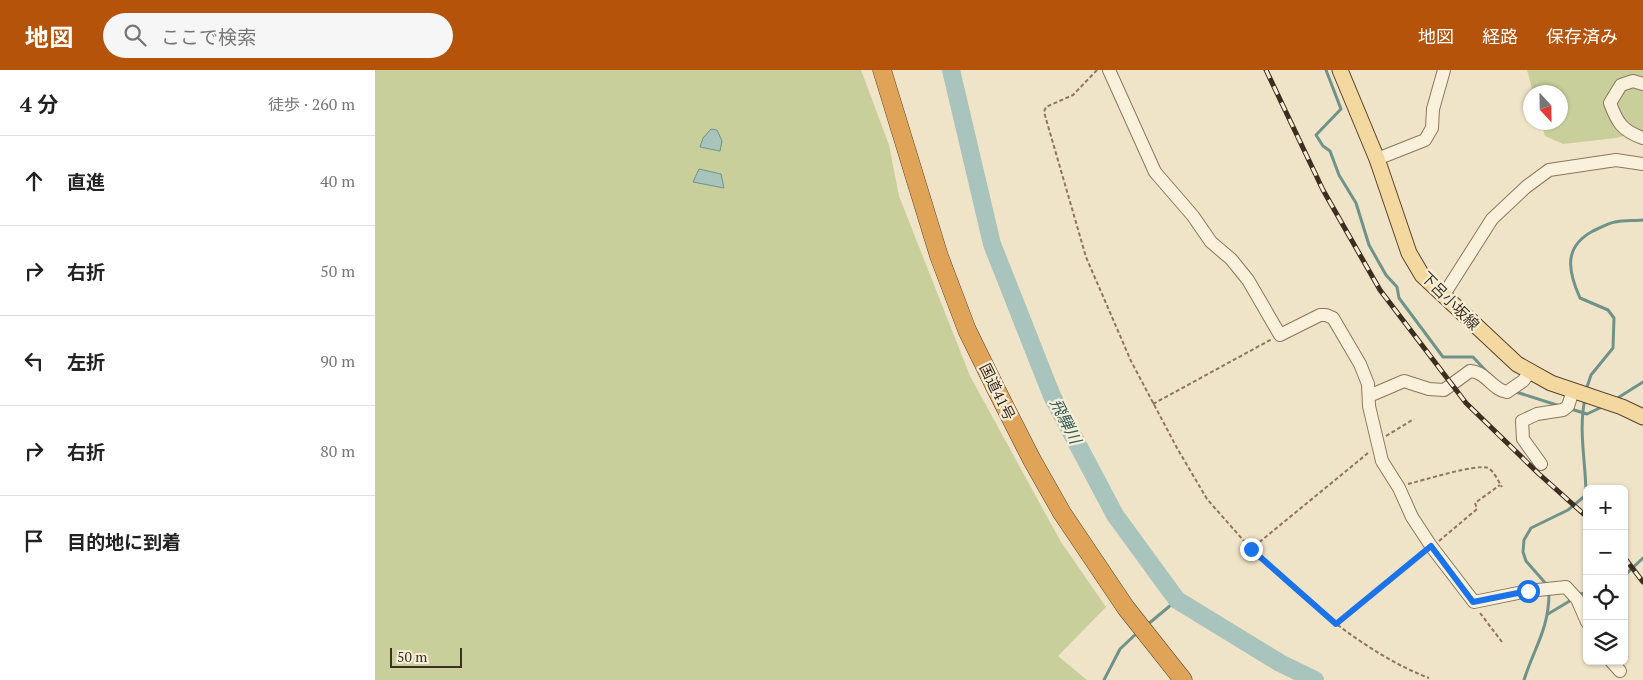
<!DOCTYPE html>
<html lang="ja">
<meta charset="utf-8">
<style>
body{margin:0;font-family:"PT Serif","Noto Sans JP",serif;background:#f6f6f6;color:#222}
.controls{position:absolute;right:15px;bottom:15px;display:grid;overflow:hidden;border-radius:8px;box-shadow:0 1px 4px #0004}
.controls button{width:45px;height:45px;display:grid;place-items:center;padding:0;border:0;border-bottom:1px solid #e0e0e0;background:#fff;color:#222;font:25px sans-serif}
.compass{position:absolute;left:1148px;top:15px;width:45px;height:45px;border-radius:50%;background:#fff;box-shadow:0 1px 4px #0004;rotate:158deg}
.scale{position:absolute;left:15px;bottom:12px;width:72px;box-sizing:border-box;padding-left:5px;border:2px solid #3d2e20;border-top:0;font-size:14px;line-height:18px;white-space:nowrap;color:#3d2e20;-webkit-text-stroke:4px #f7eed8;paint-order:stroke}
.stop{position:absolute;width:15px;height:15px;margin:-11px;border:4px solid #1a73e8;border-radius:50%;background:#fff}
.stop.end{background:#1a73e8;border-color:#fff;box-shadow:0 1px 5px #0008}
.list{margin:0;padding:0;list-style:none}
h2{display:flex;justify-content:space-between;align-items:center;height:65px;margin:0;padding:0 20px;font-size:21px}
h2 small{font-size:16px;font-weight:400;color:#767676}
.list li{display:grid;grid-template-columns:32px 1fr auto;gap:15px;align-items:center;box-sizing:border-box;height:90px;padding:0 20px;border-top:1px solid #e0e0e0}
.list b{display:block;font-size:19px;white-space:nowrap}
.list em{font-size:16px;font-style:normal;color:#767676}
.icon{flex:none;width:28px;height:28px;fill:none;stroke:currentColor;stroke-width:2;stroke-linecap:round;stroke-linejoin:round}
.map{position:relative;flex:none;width:1268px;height:610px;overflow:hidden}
header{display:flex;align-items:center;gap:30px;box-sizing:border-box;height:70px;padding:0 25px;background:#b45309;color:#fff}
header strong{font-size:24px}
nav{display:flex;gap:28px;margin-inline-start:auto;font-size:18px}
.search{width:350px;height:45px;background:#f6f6f6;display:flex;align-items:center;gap:12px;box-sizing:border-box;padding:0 18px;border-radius:28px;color:#767676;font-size:19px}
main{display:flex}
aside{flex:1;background:#fff}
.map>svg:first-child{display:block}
.green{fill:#c9cf9b}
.water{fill:#a9c4bc;stroke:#6f938a}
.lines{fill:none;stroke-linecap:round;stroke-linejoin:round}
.stream{stroke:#6f938a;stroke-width:3}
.river{stroke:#a9c4bc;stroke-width:18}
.minor-casing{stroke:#8d765c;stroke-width:14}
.major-casing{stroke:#5b4430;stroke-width:17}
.highway-casing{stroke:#5b4430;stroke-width:19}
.path{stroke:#8d765c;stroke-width:2;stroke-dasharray:4 2.5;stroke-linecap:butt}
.minor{stroke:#faf1dc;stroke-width:12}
.major{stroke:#f3d9a0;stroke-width:15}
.highway{stroke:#e0a458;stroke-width:18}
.rail-casing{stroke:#3d2e20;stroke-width:5}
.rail{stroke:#f7eed8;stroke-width:3;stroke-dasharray:9;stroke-linecap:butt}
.route{stroke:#1a73e8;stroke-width:6}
.labels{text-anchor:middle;stroke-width:4.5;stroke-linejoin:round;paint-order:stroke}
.street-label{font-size:15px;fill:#3d2e20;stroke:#f7eed8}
.water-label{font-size:16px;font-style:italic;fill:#2f5d5a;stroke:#f7eed8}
</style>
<header>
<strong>地図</strong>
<div class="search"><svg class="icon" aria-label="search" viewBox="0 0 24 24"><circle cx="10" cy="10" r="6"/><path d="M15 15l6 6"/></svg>ここで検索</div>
<nav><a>地図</a><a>経路</a><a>保存済み</a></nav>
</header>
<main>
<aside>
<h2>4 分<small>徒歩 · 260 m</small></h2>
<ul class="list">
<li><svg class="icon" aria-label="ahead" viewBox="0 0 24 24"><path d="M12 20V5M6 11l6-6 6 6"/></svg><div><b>直進</b></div><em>40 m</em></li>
<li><svg class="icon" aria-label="right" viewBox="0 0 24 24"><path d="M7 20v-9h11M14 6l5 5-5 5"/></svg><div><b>右折</b></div><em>50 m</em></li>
<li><svg class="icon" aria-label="left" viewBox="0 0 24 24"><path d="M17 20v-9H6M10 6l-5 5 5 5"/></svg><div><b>左折</b></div><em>90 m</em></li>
<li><svg class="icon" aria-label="right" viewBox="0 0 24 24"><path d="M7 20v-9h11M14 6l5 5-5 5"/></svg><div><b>右折</b></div><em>80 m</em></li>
<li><svg class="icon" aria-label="arrive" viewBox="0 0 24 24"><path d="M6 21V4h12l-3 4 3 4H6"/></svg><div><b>目的地に到着</b></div></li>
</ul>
</aside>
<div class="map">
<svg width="1268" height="610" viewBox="0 0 1268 610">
<rect width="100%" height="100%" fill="#f0e4c8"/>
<path class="green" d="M0,0H486L514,75L524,126L595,306L686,472L731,537L683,586L712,610H0Z
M1152,0H1268V61L1241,68L1188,74L1170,66L1166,53L1186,52V22H1158Z"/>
<path class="water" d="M336,59L342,60L347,71L345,81L325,77L328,68Z
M324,99L346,104L349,118L318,112Z"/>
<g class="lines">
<path class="stream" d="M951,0L966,39L941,65L948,76L955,81L964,105L981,133L994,175L1011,205L1022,217L1024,228L1068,287H1098L1112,302
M1211,320L1216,305L1238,278L1239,248L1233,240L1205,228C1193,201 1188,177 1218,161C1225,158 1233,153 1240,152C1249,150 1259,151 1268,150
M1141,322L1185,336
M1241,329L1268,312
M1196,339L1212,344L1229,336
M1249,506L1268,488
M1172,515L1151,491L1148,482L1149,470L1156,458L1193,440L1211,425C1211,393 1203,360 1210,329
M1203,525L1212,522
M1173,544L1198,529
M772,555L802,530
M729,610L745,579L763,562
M1149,610C1159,578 1174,559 1174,523"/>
<path class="river" d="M576,0L617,174L677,326L740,445L802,530L905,593L940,610"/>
<defs>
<path id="minor" d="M734,0L780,102L818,146L836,172L856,189L873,210L905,265L945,245H951L958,248L985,294L993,314L994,336L1007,391L1024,418L1037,447L1056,476L1099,532L1153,521L1191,517L1202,529L1212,552
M1268,14L1258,11L1246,15L1235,33C1242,52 1247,61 1268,68
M1002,89L1050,70L1057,58L1058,39L1069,0
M1068,226L1117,149L1151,117L1174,100L1241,90L1268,94
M994,326L1029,311L1054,319L1069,320L1095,301C1112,302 1117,320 1132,322L1148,311L1155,302
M1166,394L1148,369L1147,351L1162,344L1188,340L1193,336L1198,321
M1236,591L1245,601"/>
<path id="major" d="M965,0L1002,89L1034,183L1047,205L1142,294L1176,313L1247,337L1268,347"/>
<path id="highway" d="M507,0L564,186L592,260L621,319L657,390L687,443L751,538L808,610"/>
</defs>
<use href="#minor" class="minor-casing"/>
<use href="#major" class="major-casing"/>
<use href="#highway" class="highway-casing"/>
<path class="path" d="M722,0L698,25L671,37L669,42L711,187L756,291L802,378L832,429L876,479
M778,334L897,269
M1011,366L1039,349
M993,383L876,479C923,526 992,585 1054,608
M1033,414C1046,411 1103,393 1113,398C1119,401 1123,411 1127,417
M1064,471L1102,439L1100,433L1125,415
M1105,543L1127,572
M961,554L1048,483"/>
<use href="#minor" class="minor"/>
<use href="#major" class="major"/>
<use href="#highway" class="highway"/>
<defs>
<path id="rail" d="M891,0L948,120L1005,220L1091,333L1164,404L1212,447
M1249,487L1268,512"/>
</defs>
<use href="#rail" class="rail-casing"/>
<use href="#rail" class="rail"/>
</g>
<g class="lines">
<path class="route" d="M876,479L961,554L1056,476L1098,532L1153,521"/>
</g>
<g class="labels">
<g class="street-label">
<text transform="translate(1075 231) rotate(45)" y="5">下呂小坂線</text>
<text transform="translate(622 322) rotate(64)" y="5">国道41号</text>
</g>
<g class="water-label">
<text transform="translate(691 351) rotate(63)" y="6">飛騨川</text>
</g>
</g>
</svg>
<div class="controls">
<button>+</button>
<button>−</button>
<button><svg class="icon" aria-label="locate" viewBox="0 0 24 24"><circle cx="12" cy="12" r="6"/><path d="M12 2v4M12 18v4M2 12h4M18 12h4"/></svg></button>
<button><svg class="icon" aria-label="layers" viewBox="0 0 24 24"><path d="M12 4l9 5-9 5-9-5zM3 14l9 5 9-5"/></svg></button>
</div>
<svg class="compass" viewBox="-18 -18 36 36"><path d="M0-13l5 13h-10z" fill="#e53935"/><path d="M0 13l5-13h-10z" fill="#767676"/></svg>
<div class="scale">50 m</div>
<div class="stop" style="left:1153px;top:521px"></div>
<div class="stop end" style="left:876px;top:479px"></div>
</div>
</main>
